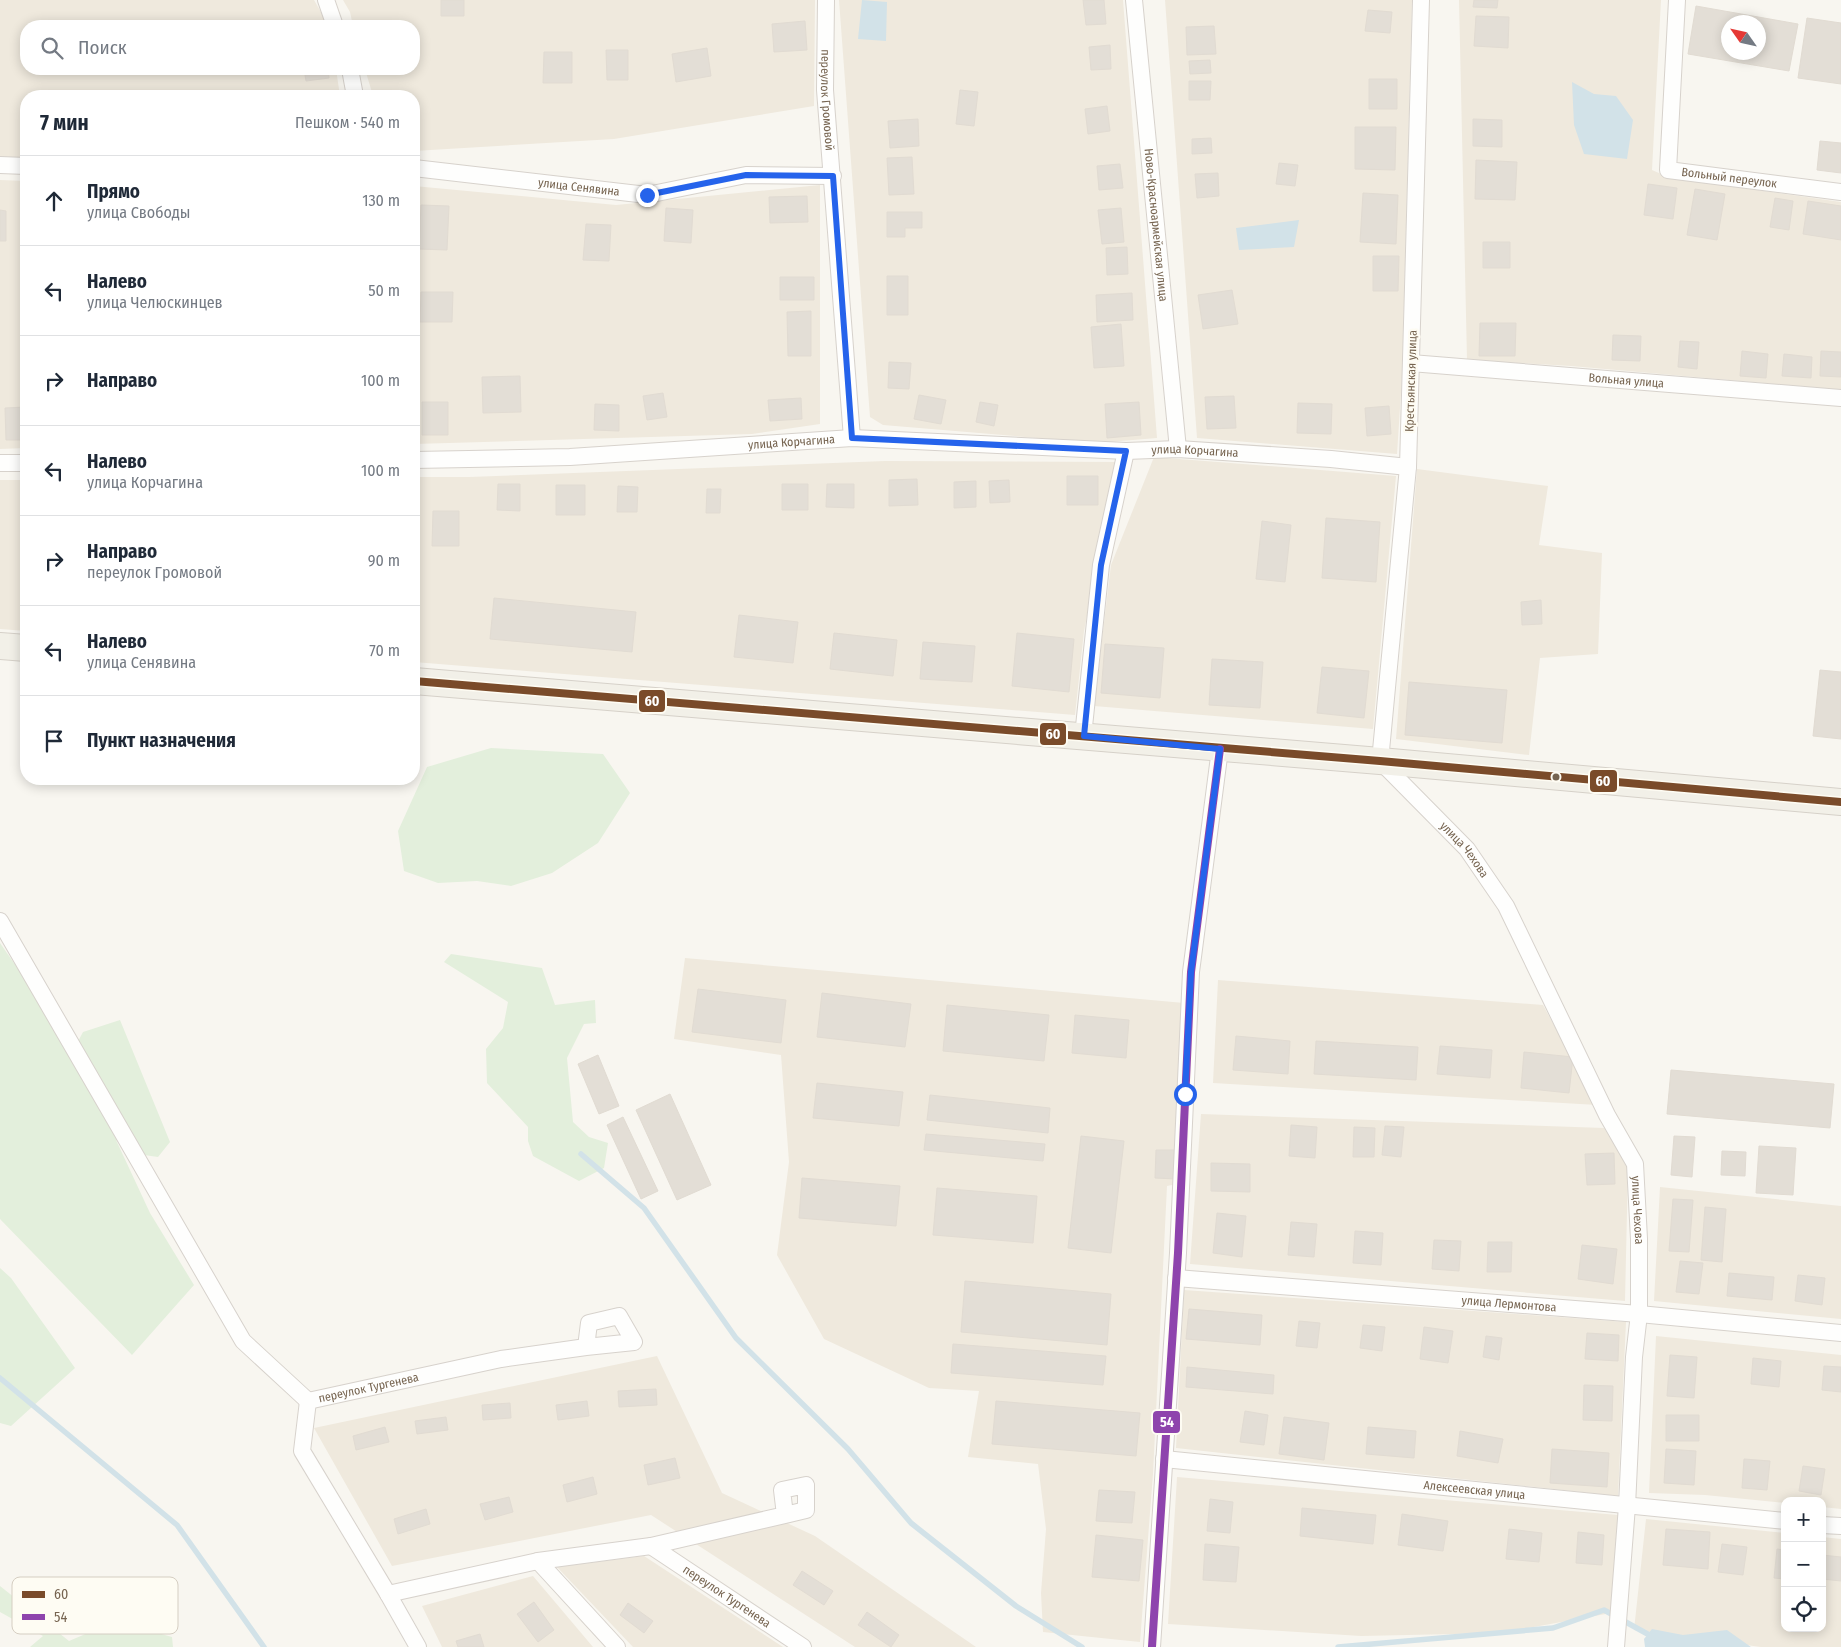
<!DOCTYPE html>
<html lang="ru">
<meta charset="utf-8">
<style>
body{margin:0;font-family:"Fira Sans Condensed",sans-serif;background:#f2f2f3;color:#1f2937}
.controls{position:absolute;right:15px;bottom:15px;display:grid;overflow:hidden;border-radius:10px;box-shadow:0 2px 12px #0003}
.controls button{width:45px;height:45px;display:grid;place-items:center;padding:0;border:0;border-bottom:1px solid #e0e1e3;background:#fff;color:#1f2937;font:25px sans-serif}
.compass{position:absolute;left:1721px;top:15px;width:45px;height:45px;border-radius:50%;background:#fff;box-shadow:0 2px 12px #0003;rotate:304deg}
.stop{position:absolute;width:15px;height:15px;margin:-11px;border:4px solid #2563eb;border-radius:50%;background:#fff}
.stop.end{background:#2563eb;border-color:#fff;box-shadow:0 1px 5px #0008}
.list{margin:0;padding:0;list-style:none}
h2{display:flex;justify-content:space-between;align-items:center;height:65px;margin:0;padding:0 20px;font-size:21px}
h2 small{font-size:16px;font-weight:400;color:#747a83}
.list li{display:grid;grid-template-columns:32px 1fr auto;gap:15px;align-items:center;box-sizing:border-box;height:90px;padding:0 20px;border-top:1px solid #e0e1e3}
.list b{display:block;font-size:19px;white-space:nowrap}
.list p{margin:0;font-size:16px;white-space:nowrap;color:#747a83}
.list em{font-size:16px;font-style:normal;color:#747a83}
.icon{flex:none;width:28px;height:28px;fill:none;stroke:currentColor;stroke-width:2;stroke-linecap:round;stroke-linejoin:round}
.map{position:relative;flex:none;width:1841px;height:1647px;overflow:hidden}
.search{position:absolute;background:#fff;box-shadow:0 2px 12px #0003;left:20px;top:20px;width:400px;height:55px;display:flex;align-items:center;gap:12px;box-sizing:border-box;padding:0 18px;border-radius:20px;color:#747a83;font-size:19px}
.panel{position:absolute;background:#fff;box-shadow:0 2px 12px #0003;left:20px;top:90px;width:400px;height:695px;border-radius:20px}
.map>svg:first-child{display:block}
.residential{fill:#efe9dd}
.green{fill:#e3efdc}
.water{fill:#d2e2e8}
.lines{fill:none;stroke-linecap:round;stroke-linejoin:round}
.stream{stroke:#d2e2e8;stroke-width:5.5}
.building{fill:#e3ded6;stroke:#e1dbd2;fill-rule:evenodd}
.minor-casing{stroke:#d7d2cc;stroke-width:18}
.primary-casing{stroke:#d6d1c9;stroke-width:28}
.minor{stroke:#fefefd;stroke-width:16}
.primary{stroke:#f2f0e8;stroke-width:26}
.bus-1-casing{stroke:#fefcf3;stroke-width:11}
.bus-2-casing{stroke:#fefcf3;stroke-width:11}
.bus-1{stroke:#7a4b2a;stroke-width:8}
.bus-2{stroke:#8e44ad;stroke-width:8}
.route{stroke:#2563eb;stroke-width:6}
.bus-dot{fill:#766450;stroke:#fefcf3;stroke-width:2}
.labels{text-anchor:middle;stroke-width:4.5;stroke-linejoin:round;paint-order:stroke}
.street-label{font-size:12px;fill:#766450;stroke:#fefcf3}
.key{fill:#fefcf3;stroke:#d5cec2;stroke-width:1}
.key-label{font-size:14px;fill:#766450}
.line-badge{stroke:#fefcf3;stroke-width:2}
.badge-label{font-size:14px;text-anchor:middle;font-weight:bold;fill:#fff}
</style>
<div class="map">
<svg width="1841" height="1647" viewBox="0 0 1841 1647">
<rect width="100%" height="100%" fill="#f8f6f0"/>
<path class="residential" d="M0,0H314L329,26H26V69H336L340,96H26V160H0Z
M343,0H815L814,106L614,139L414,151V96H373L365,69H414V26H353L350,12Z
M839,0H1123L1157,438L1097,443L883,425L870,417Z
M1165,0H1412L1402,377L1397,454L1197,438Z
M1459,0H1661L1652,170L1668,177L1841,202V390L1571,366L1467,360Z
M0,180L26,181V448L0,449Z
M820,185V424L752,434L414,444V186L616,205Z
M1154,457L1396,476L1373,729L1094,706L1111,565Z
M885,461L1117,462L1084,631L1075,715L414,662V477H469Z
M1417,469L1548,486L1539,545L1602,553L1598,654L1540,658L1529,755L1396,739Z
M0,480H26V631L0,629Z
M685,958L1184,1003L1177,1184L1167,1186L1153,1474L1140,1642L1043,1632L1041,1593L1046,1529L1038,1464L968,1457L979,1391L929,1388L824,1339L777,1255L789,1162L781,1055L674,1039Z
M1218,980L1543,1005L1597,1105L1213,1083Z
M1201,1114L1604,1128L1628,1167L1625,1301L1190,1264Z
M1660,1187L1841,1206V1319L1654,1301Z
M1184,1290L1626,1322L1618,1496L1176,1448Z
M1656,1336L1841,1355V1509L1822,1507V1501H1785V1503L1705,1495L1649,1493Z
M657,1356L722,1493L815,1536L976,1647H855L651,1515L392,1566L314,1428Z
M1177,1477L1618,1515L1611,1613L1501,1633L1361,1636L1168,1624Z
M1646,1519L1785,1533V1628H1822V1537L1841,1539V1647H1761L1634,1630Z
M644,1556L783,1647H633L557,1567Z
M533,1576L593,1647H442L422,1606Z"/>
<path class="green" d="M491,748L603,754L630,793L598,843L552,873L511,886L477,881L438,883L404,871L398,831L427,767Z
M0,943L74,1049L83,1032L120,1020L170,1142L158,1157L137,1154L116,1140L150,1213L194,1285L132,1355L0,1219Z
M451,954L542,968L555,1005L595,1000L596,1023L584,1024L567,1058L573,1122L589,1137L608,1143L604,1168L579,1181L533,1156L528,1141V1127L487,1083L486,1049L503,1028L508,1002L444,962Z
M0,1268L11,1278L75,1368L11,1426L0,1423Z
M0,1586L69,1641L116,1621L172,1637L173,1647H30L43,1636L0,1612Z"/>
<path class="water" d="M862,0L887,2L886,41L858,39Z
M1572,82L1594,94L1616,96L1633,120L1627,159L1584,154L1574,125Z
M1299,220L1294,247L1239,250L1236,228Z
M1652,1629L1683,1635L1727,1630L1751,1647H1645L1644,1639Z"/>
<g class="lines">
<path class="stream" d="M581,1154L644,1208L736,1338L848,1449L911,1523L1016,1606L1082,1647
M0,1378L177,1525L264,1647
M1338,1647L1553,1628L1604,1610L1653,1637"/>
</g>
<path class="building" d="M441,0H464V16H441Z
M1083,0H1104L1106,24L1086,25Z
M1474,0H1498L1497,8L1473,7Z
M1696,6L1798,24L1789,71L1688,54ZM1728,22H1758V52H1728Z
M1368,10L1392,12L1390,33L1365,31Z
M1476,16L1509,17L1508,48L1474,46Z
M1807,18L1841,23V84L1798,78Z
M805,21L807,50L774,52L772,24Z
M297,23H318V26H297Z
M1214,26L1216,54L1187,55L1186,27Z
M1110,45L1111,69L1091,70L1089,47Z
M707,48L711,76L676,82L672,54Z
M606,50H628V80H607Z
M544,52H572V83H543Z
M1210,60L1211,73L1190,74L1189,61Z
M304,69H328L329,78L306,81Z
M1369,79H1397V109H1369Z
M1189,81H1211L1210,100H1189Z
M960,90L978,92L974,126L956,124Z
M325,91L326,96H300V94Z
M1107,106L1110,131L1088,134L1085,109Z
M918,119L919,146L890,148L888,121Z
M1473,119L1502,120V147L1473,146Z
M1355,127H1396L1395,170L1355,169Z
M1211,138L1212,153L1192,154V139Z
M1820,141L1841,143V173L1817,170Z
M912,157L914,194L889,195L887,158Z
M1476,160L1517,162L1515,200L1475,199Z
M1279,163L1298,165L1295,186L1276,184Z
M1120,164L1123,188L1099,190L1097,166Z
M1218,173L1219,196L1197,198L1195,174Z
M1648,184L1677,188L1673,219L1644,215Z
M1695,189L1725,194L1717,240L1687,235Z
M1363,193L1398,195L1396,244L1360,242Z
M807,196L808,222L770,223L769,197Z
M1775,198L1793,201L1789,230L1770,227Z
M1808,201L1841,206V240L1803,234Z
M421,205L449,206L447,250L419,249Z
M666,208L693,210L691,243L664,241Z
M1121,208L1124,242L1102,244L1098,210Z
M0,210L6,211V241H0Z
M887,212H922V228H905V237H887Z
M586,224L611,225L609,261L583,260Z
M1483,242H1510V268H1483Z
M1127,247L1128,274L1107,275L1106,248Z
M1373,256H1399L1398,291H1373Z
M887,276H908V315H887Z
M780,277H814V300H780Z
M1232,290L1238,324L1203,329L1198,295Z
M421,292H453L452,322H420Z
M1132,293L1133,320L1097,322L1096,295Z
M811,311V356H788L787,312Z
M1480,323H1516L1515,356H1479Z
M1121,324L1124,366L1094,368L1091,327Z
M1613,335L1641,336L1640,361L1612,360Z
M1680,341L1699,342L1697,369L1678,367Z
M1742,351L1768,354L1766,378L1740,376Z
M1821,351L1841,352V377L1820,376Z
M1784,354L1812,357L1811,378L1782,376Z
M889,362L911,363L909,389L888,388Z
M520,376L521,412L483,413L482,377Z
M663,393L667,417L647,420L643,396Z
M919,395L946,400L941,424L914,419Z
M1234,396L1236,428L1207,429L1205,397Z
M801,398L802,419L770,421L768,400Z
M422,402H448V435H422Z
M980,402L998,405L994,426L976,422Z
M1139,402L1141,435L1107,438L1105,404Z
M1298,403L1332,404L1331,434L1297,433Z
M595,404L619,405V431L594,430Z
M1389,406L1391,434L1367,436L1365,408Z
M26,407V440H6L5,408Z
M1067,476H1098V505H1067Z
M917,479L918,505L889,506V480Z
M1009,480L1010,502L990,503L989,481Z
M976,481V507L954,508V482Z
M498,484H520V511L497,510Z
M782,484H808V510H782Z
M827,484H854V508L826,507Z
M556,485H585V515H556Z
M618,486L638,487L637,512H617Z
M707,489H721L720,513H706Z
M433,511H459V546H432Z
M1326,518L1380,522L1376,582L1322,578Z
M1262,521L1291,525L1285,582L1256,579Z
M494,598L636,612L632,652L490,639Z
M1541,600L1542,624L1522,625L1521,602Z
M739,615L798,622L793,663L734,657Z
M834,633L897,640L893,676L830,669Z
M1017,633L1074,639L1069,692L1012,686Z
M923,642L975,646L972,682L920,679Z
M1105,644L1164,648L1160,698L1101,693Z
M1212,659L1263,662L1260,708L1209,705Z
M1322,667L1369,671L1364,718L1317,713Z
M1820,670L1841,672V739L1813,736Z
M1409,682L1507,690L1502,743L1405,735Z
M698,989L786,1000L781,1043L692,1032Z
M822,993L911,1004L905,1047L817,1037Z
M947,1005L1049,1015L1044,1061L943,1051Z
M1075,1015L1129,1020L1126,1058L1072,1053Z
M1236,1036L1290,1041L1288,1074L1233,1070Z
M1316,1041L1418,1047L1416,1080L1314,1074Z
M1440,1046L1492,1050L1490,1078L1437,1074Z
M1524,1052L1573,1057L1569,1093L1521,1088Z
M598,1055L619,1106L599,1114L578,1064Z
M1671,1070L1834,1084L1830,1128L1667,1114Z
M817,1083L903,1092L899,1126L813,1118Z
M670,1094L711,1185L677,1200L636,1110Z
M930,1095L1050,1108L1048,1133L927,1120Z
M623,1117L658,1191L641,1199L607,1125Z
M1291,1125L1317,1127L1315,1158L1289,1156Z
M1385,1126L1404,1127L1401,1157L1382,1155Z
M1354,1127L1375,1128L1374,1157H1353Z
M926,1134L1045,1144L1043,1161L924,1150Z
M1081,1136L1124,1141L1111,1253L1068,1248Z
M1674,1136L1695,1137L1692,1177L1671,1175Z
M1759,1146L1796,1148L1793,1195L1756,1193Z
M1156,1150H1177L1176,1179L1155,1178Z
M1722,1151L1746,1152L1745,1176L1721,1175Z
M1614,1153L1615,1184L1587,1185L1585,1154Z
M1211,1163L1250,1164V1192L1211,1191Z
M802,1178L900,1186L896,1226L799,1218Z
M937,1188L1037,1196L1033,1243L933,1235Z
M1673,1199L1693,1200L1689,1252L1669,1251Z
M1705,1207L1726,1209L1722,1262L1701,1260Z
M1217,1213L1246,1216L1242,1257L1213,1253Z
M1291,1222L1317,1224L1314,1257L1288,1255Z
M1355,1231L1383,1233L1381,1265L1353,1263Z
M1434,1240L1461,1241L1459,1271L1432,1269Z
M1488,1242H1512L1511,1272H1487Z
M1582,1245L1617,1249L1613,1284L1578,1279Z
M1680,1261L1703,1263L1699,1294L1676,1292Z
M1729,1273L1774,1277L1772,1300L1727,1296Z
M1798,1275L1825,1278L1822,1305L1795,1301Z
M965,1281L1111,1294L1107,1345L961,1332Z
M1189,1309L1262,1315L1260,1345L1186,1339Z
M1299,1321L1320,1323L1317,1348L1296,1346Z
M1363,1325L1385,1327L1382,1351L1360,1348Z
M1424,1327L1453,1331L1448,1363L1420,1359Z
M1587,1333L1619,1335L1618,1361L1585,1359Z
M1486,1336L1502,1338L1499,1360L1483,1357Z
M953,1344L1106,1356L1103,1385L951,1373Z
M1670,1355L1697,1357L1694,1398L1667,1396Z
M1753,1358L1781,1361L1779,1387L1751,1384Z
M1824,1366L1841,1367V1392L1822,1390Z
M1187,1367L1274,1375L1273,1394L1186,1387Z
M1584,1385L1613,1386L1612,1421L1583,1420Z
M656,1389L657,1405L619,1407L618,1391Z
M587,1401L589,1416L558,1420L556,1405Z
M996,1401L1140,1413L1136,1456L992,1444Z
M510,1403L511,1418L483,1420L482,1405Z
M1245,1411L1268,1415L1264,1445L1240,1442Z
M1666,1415H1699V1441H1666Z
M446,1417L448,1430L417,1434L415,1421Z
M1284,1417L1329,1423L1324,1460L1279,1454Z
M385,1427L389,1442L356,1450L353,1436Z
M1368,1427L1416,1431L1414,1458L1366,1454Z
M1460,1431L1503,1439L1498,1463L1457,1456Z
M1552,1449L1609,1453L1607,1487L1550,1483Z
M1666,1449L1696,1451L1694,1485L1664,1483Z
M675,1458L680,1478L648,1485L644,1465Z
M1744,1459L1770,1461L1767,1490L1742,1488Z
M1803,1466L1825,1469L1821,1495L1799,1491Z
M593,1477L597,1494L567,1502L563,1485Z
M1099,1490L1135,1492L1132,1523L1096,1521Z
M509,1497L513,1512L485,1520L480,1504Z
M1210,1499L1233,1502L1230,1533L1207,1531Z
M1302,1508L1376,1515L1373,1544L1300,1536Z
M426,1509L430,1524L398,1534L394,1519Z
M1402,1514L1448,1521L1443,1551L1398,1545Z
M1509,1529L1542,1533L1539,1562L1506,1559Z
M1666,1529L1710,1532L1708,1569L1663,1565Z
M1578,1532L1604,1535L1602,1565L1576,1563Z
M1096,1535L1143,1540L1139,1581L1092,1577Z
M1205,1544L1239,1547L1236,1582L1203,1580Z
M1722,1544L1747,1547L1743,1575L1718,1572Z
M1777,1549L1785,1550V1579L1774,1578Z
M1822,1555L1841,1557V1581L1822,1579Z
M802,1571L833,1591L824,1605L793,1585Z
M534,1602L554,1630L538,1642L517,1614Z
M628,1603L653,1621L644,1633L620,1615Z
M867,1612L899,1635L891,1647L858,1625Z
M480,1634L484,1647H458L456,1641Z"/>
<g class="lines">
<defs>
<g id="minor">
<path d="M326,0L335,26"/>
<path id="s1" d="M826,0L825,90L852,438"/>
<path id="s2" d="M1134,0L1178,449"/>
<path id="s3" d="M1421,0L1408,467L1380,761L1467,849L1506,906L1607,1115L1635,1164L1639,1239V1314L1634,1357L1627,1506L1616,1647"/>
<path id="s4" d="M1677,0L1668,170L1841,192"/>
<path d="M350,69L355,96"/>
<path d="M0,165L26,166"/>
<path id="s5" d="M414,168L647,195L746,175L833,176"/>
<path id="s6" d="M1411,363L1841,398"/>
<path id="s7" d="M414,460L570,457L852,438L1126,451L1178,449L1331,459L1408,467"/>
<path d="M0,463H26"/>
<path d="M1083,736L1101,565L1126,451"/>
<path d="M0,921L243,1341L308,1401"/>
<path id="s8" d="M1176,1278L1639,1314L1841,1333"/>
<path id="s9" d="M308,1401L501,1359L586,1347L589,1323L619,1316L634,1342L586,1347"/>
<path d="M308,1401L302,1451L388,1594L418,1647"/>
<path id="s10" d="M1164,1459L1785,1521"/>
<path d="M1822,1525L1841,1526"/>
<path id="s11" d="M651,1546L803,1647"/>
<path d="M538,1561L617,1647"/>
<path d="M388,1594L538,1561L651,1546L785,1515L782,1490L806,1485V1510L785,1515"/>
<path d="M1152,1647L1178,1253L1191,972L1220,749"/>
</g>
<path id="primary" d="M0,646L26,648
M414,681L1380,761L1841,802"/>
</defs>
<use href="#minor" class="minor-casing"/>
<use href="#primary" class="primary-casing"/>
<use href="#minor" class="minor"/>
<use href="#primary" class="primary"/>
<defs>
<path id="bus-1" d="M414,681L1380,761L1841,802"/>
<path id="bus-2" d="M1152,1647L1178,1253L1191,972L1220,749"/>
</defs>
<use href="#bus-1" class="bus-1-casing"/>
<use href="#bus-2" class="bus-2-casing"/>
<use href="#bus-1" class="bus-1"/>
<use href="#bus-2" class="bus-2"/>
</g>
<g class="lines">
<path class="route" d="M647,195L746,175L833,176L852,438L1126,451L1101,565L1084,736L1220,749L1191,972L1185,1094"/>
</g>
<circle class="bus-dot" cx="1556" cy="777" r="4.5"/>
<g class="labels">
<g class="street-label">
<text dy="4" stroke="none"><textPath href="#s1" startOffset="100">переулок Громовой</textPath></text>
<text dy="4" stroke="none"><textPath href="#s4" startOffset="232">Вольный переулок</textPath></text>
<text dy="4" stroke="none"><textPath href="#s5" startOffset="166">улица Сенявина</textPath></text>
<text dy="4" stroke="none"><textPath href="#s2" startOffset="226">Ново-Красноармейская улица</textPath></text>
<text transform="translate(1411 381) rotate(-88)" y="4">Крестьянская улица</text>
<text dy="4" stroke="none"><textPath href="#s6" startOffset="216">Вольная улица</textPath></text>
<text dy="4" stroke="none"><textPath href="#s7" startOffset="378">улица Корчагина</textPath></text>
<text dy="4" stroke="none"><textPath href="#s7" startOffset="782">улица Корчагина</textPath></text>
<text dy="4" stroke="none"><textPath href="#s3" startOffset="885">улица Чехова</textPath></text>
<text dy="4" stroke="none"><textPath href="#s3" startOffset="1290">улица Чехова</textPath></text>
<text dy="4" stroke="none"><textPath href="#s8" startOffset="334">улица Лермонтова</textPath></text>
<text dy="4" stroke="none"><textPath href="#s9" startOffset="62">переулок Тургенева</textPath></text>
<text dy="4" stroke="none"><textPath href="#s10" startOffset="312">Алексеевская улица</textPath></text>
<text dy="4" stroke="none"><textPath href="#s11" startOffset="91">переулок Тургенева</textPath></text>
</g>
</g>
<rect x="12" y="1577" width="166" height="57" rx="8" class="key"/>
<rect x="22" y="1591" width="23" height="7" fill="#7a4b2a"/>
<rect x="22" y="1614" width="23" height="6" fill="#8e44ad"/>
<g class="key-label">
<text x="54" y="1599">60</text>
<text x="54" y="1622">54</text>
</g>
<g class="line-badge">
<rect x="638" y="689" width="28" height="24" rx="5" fill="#7a4b2a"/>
<rect x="1039" y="722" width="28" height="24" rx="5" fill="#7a4b2a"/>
<rect x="1589" y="769" width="29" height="24" rx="5" fill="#7a4b2a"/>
<rect x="1152" y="1410" width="29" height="24" rx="5" fill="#8e44ad"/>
</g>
<g class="badge-label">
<text x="652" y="706">60</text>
<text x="1053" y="739">60</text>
<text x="1603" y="786">60</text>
<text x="1167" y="1427">54</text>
</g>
</svg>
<div class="controls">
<button>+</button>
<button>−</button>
<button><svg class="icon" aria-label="locate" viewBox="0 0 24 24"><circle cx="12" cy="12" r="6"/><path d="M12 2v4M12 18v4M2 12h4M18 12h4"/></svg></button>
</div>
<svg class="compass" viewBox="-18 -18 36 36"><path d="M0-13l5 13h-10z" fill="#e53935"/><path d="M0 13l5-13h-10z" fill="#747a83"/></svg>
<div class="stop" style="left:1185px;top:1094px"></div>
<div class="stop end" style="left:647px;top:195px"></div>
<div class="search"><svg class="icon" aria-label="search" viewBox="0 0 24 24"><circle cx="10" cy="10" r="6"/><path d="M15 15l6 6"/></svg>Поиск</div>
<section class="panel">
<h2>7 мин<small>Пешком · 540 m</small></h2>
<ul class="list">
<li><svg class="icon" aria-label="ahead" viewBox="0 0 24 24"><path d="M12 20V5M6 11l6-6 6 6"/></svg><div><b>Прямо</b><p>улица Свободы</p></div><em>130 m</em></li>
<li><svg class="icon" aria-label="left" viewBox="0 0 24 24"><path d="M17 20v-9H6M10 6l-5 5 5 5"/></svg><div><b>Налево</b><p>улица Челюскинцев</p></div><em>50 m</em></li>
<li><svg class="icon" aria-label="right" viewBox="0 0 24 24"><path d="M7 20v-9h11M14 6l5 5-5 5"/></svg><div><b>Направо</b></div><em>100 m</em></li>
<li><svg class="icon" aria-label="left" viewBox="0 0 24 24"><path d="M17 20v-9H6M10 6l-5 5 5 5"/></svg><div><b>Налево</b><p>улица Корчагина</p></div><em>100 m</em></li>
<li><svg class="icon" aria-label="right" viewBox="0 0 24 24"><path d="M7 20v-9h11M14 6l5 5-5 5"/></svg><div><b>Направо</b><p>переулок Громовой</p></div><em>90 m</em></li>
<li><svg class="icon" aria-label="left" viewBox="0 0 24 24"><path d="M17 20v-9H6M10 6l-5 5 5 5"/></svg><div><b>Налево</b><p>улица Сенявина</p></div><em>70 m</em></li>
<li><svg class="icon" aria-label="arrive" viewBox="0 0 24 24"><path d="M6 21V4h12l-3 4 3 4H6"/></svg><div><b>Пункт назначения</b></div></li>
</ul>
</section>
</div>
